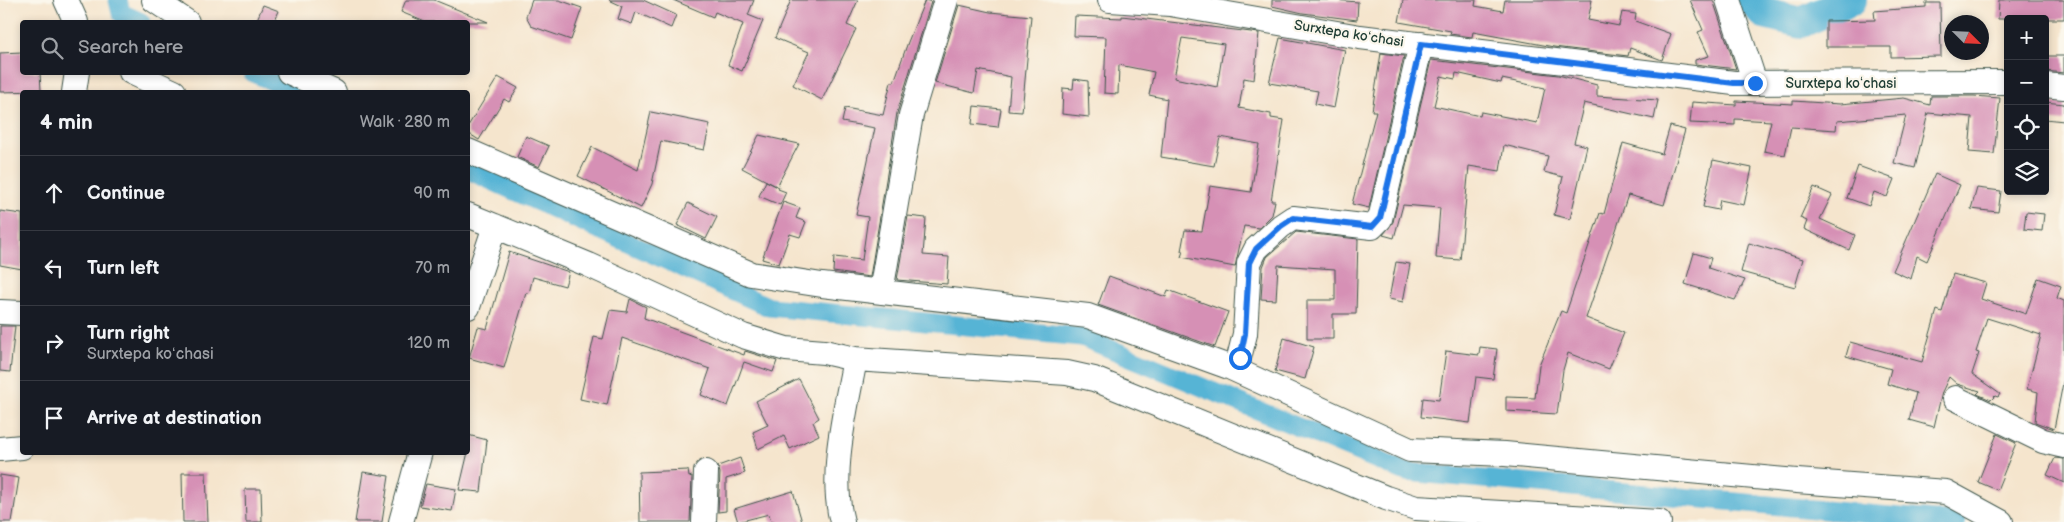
<!DOCTYPE html>
<meta charset="utf-8">
<style>
body{margin:0;font-family:"Balsamiq Sans",sans-serif;background:#242831;color:#f1f3f6}
.controls{position:absolute;right:15px;top:15px;display:grid;overflow:hidden;border-radius:5px;box-shadow:0 2px 8px #0003}
.controls button{width:45px;height:45px;display:grid;place-items:center;padding:0;border:0;border-bottom:1px solid #363941;background:#171b24;color:#f1f3f6;font:25px sans-serif}
.compass{position:absolute;left:1944px;top:15px;width:45px;height:45px;border-radius:50%;background:#171b24;box-shadow:0 2px 8px #0003;rotate:114deg}
.stop{position:absolute;width:15px;height:15px;margin:-11px;border:4px solid #1a73e8;border-radius:50%;background:#fff}
.stop.end{background:#1a73e8;border-color:#fff;box-shadow:0 1px 5px #0008}
.list{margin:0;padding:0;list-style:none}
h2{display:flex;justify-content:space-between;align-items:center;height:65px;margin:0;padding:0 20px;font-size:21px}
h2 small{font-size:16px;font-weight:400;color:#9ea1a6}
.list li{display:grid;grid-template-columns:32px 1fr auto;gap:15px;align-items:center;box-sizing:border-box;height:75px;padding:0 20px;border-top:1px solid #363941}
.list b{display:block;font-size:19px;white-space:nowrap}
.list p{margin:0;font-size:16px;white-space:nowrap;color:#9ea1a6}
.list em{font-size:16px;font-style:normal;color:#9ea1a6}
.icon{flex:none;width:28px;height:28px;fill:none;stroke:currentColor;stroke-width:2;stroke-linecap:round;stroke-linejoin:round}
.map{position:relative;flex:none;width:2064px;height:522px;overflow:hidden}
.search{position:absolute;background:#171b24;box-shadow:0 2px 8px #0003;left:20px;top:20px;width:450px;height:55px;display:flex;align-items:center;gap:12px;box-sizing:border-box;padding:0 18px;border-radius:5px;color:#9ea1a6;font-size:19px}
.panel{position:absolute;background:#171b24;box-shadow:0 2px 8px #0003;left:20px;top:90px;width:450px;height:365px;border-radius:5px}
.map>svg:first-child{display:block}
.lines{fill:none;stroke-linecap:round;stroke-linejoin:round}
.canal{stroke:#57b4d5;stroke-width:19}
.river{stroke:#57b4d5;stroke-width:32}
.building{fill:#d690b5;fill-rule:evenodd}
.minor-casing{stroke:#3f564b;stroke-width:26}
.minor{stroke:#fff;stroke-width:24}
.route{stroke:#1a73e8;stroke-width:6}
.labels{text-anchor:middle;stroke-width:4.5;stroke-linejoin:round;paint-order:stroke}
.street-label{font-size:14px;fill:#1f3d34;stroke:#fbf7ec}
</style>
<div class="map">
<svg width="2064" height="522" viewBox="0 0 2064 522">
<rect width="100%" height="100%" fill="#fbf7ec"/>
<filter id="ink" filterUnits="userSpaceOnUse"><feTurbulence type="fractalNoise" baseFrequency=".02" numOctaves="2"/><feDisplacementMap in="SourceGraphic" scale="10" xChannelSelector="R" yChannelSelector="G"/><feConvolveMatrix kernelMatrix="1 2 1 2 8 2 1 2 1" color-interpolation-filters="sRGB"/></filter>
<filter id="wash" filterUnits="userSpaceOnUse"><feTurbulence type="fractalNoise" baseFrequency=".0096" numOctaves="4" result="noise"/><feDisplacementMap in="SourceGraphic" scale="20" xChannelSelector="R" yChannelSelector="G"/><feGaussianBlur stdDeviation="1.12" result="paint"/><feColorMatrix in="noise" values="0 0 0 0 0 0 0 0 0 0 0 0 0 0 0 0 0 1.4 0 .05"/><feComposite in="paint" operator="in"/></filter>
<g filter="url(#wash)">
<rect width="100%" height="100%" fill="#f5e5cd"/>
<g class="lines">
<path class="canal" d="M118,0L121,13L141,22
M252,72L296,92
M468,170L769,307L1082,337L1406,472L1956,522"/>
<path class="river" d="M1752,0L1764,13L1801,22L1851,0"/>
</g>
<g id="blocks">
<path class="building" d="M406,0H434L488,22H425L401,12Z
M532,0H559L582,8L571,40L531,26L526,17Z
M609,0H643L676,15L671,28L636,12L632,24L618,19L622,6Z
M673,0H754L748,15L763,21L742,71L728,65L743,24L715,12L713,17Z
M791,0H858L847,25L856,29L822,100L793,85L809,52L775,38Z
M925,0L931,2L897,113L870,277L833,272L834,257L862,260L868,217L856,215L875,128L842,122L845,108L883,115L891,82H894L908,42Z
M1272,0H1333L1358,2L1357,20L1303,13L1272,6Z
M1403,0H1476L1475,6L1503,11L1505,0H1592L1588,20L1619,26L1622,12L1636,14L1635,21L1671,34L1662,60L1630,48L1628,56L1554,47L1473,32L1472,37L1450,34L1451,31L1399,22Z
M1690,0H1713L1736,69L1695,64V60L1709,56L1698,32L1703,30Z
M1999,0H2064V19H1998Z
M1926,3H1940L1941,56L1891,57V47H1826V21L1875,20L1874,11L1926,7Z
M263,5L279,11L274,22H256Z
M959,5L990,12L1031,16L1022,112L1008,111L1011,77L978,70L974,93L935,83Z
M1075,16L1122,18V16L1259,33L1254,80L1244,78L1239,108L1271,114V118L1284,120L1271,201H1275L1272,215L1259,228L1244,226L1235,267L1181,257L1183,251H1181L1185,230L1202,231L1210,186L1251,192L1259,144L1220,137L1214,166L1161,157L1167,99L1149,95L1154,72L1119,65L1118,94L1104,93L1106,37L1074,36ZM1182,38L1224,44L1217,87L1174,78Z
M1280,38L1345,50L1334,108L1315,104L1318,91L1269,83Z
M22,52V72H40L41,91L0,92V53Z
M1381,53L1404,56L1369,208L1352,204L1376,111H1372Z
M2045,56H2064V73L2045,71Z
M1431,60L1558,75L1597,85V96L1658,100L1654,119L1584,103L1574,143L1587,146L1570,219L1554,215L1563,177L1544,172L1548,156L1504,145L1500,171L1469,166L1460,260L1436,258L1440,208L1403,205L1394,238L1383,235L1393,222ZM1456,73L1501,83L1502,79L1545,88L1537,123L1481,112L1480,116L1434,106L1441,76L1455,79Z
M498,77L518,88L509,102L504,99L479,140L468,133V126Z
M1074,79L1088,81L1089,117L1062,114L1063,88L1073,89Z
M1931,96H1974L2000,98L1994,154L1969,152L1972,117L1928,113L1915,168L1894,163L1906,115L1837,121L1836,130L1791,127L1785,155L1764,151L1771,121L1735,119V125L1690,123L1692,102L1736,105V101L1793,104V101L1840,104L1904,98L1930,105Z
M2045,102L2064,104V121L2045,119Z
M974,106L1001,109L998,127L972,124Z
M651,112L710,124L704,150L661,141L652,184L641,208L578,176L592,147L638,170Z
M1670,126L1685,130L1664,205L1628,195L1586,318L1624,333L1609,369L1568,353L1563,370L1557,414L1506,411V397L1535,398L1539,365L1561,311L1566,313L1600,213L1604,214L1623,143L1662,154Z
M759,135L799,144L777,186L779,187L778,189L786,192L780,205L759,196L766,181L776,186L742,168Z
M526,136L549,146L539,167L517,157Z
M1713,160L1752,168L1744,205L1720,200L1718,210L1703,207Z
M1858,166L1894,179L1887,197L1874,192L1869,206L1847,198Z
M1935,174L1960,185L1927,261L1917,256L1911,279L1893,271Z
M1814,187L1832,195L1820,219L1855,235L1849,250L1804,229L1807,221L1800,218Z
M1977,188L2001,191L1998,212L1971,209Z
M783,202L800,208L796,218L806,222L800,237L790,234L779,264L762,259Z
M688,203L717,217L706,239L677,225Z
M0,211L22,214V269L0,265Z
M2026,212L2044,214L2042,231L2024,229Z
M908,216L926,218L923,255L949,257L947,284L897,280Z
M1296,232L1358,239L1356,314H1333V339H1307V300H1335V269L1278,265L1276,300L1261,299L1263,267L1267,257Z
M1749,243L1803,259L1795,287L1741,272Z
M509,252L569,272L565,286L533,277L529,293H526L504,368L469,358L478,327L487,329Z
M1694,253L1711,258L1708,268L1745,280L1735,300L1685,284Z
M1396,262L1410,264L1403,302L1389,299Z
M1953,274L1986,283L1981,299L2026,314L2038,278L2061,286L2057,298L2064,301V378L2054,429L2035,422L2038,392L2027,389L2041,335L1987,318L1976,352L1979,353L1972,374L2000,394L1998,397L1995,396L1991,400L1977,394L1980,391L1957,384L1949,377L1942,392L1934,427L1909,420L1916,393L1887,384L1891,369L1846,356L1850,342L1922,362L1937,310L1942,312Z
M1109,276L1166,297L1168,290L1228,312L1215,347L1098,305Z
M630,299L646,307L644,318L744,355L745,351L777,361L773,372L744,362L728,406L701,395L710,369L622,338L607,405L580,399L594,337L603,339L610,310L627,312Z
M0,326H15L10,372L0,371Z
M1284,338L1314,347L1305,379L1275,371Z
M1480,347L1497,349L1493,379L1476,377L1470,423L1421,417L1423,398L1439,400L1446,351L1479,355Z
M799,379L819,418L813,422L819,435L790,449L784,436L758,449L753,432L768,425L756,401Z
M1997,434L2016,443L1997,490L1978,482Z
M468,435L487,440L481,492L459,490L468,452Z
M740,458L745,473L726,479V511L718,512L720,473L718,466Z
M2055,458L2064,459V483L2047,475Z
M688,470L689,477L692,476L690,522H640L639,472Z
M363,472L389,476L382,522H355Z
M182,473H206L208,522H183Z
M0,475L19,478L12,522H0Z
M426,484L456,489L452,511L420,506Z
M245,489H261L262,522H246Z
M793,491L802,522H771L769,514L738,522L734,509Z"/>
</g>
</g>
<g filter="url(#ink)">
<use href="#blocks" fill-opacity="0" stroke="#3f564b" stroke-width="1"/>
<g class="lines">
<defs>
<path id="minor" d="M66,0L76,22
M154,0L187,22
M1110,0L1170,4L1360,37L1734,83L2008,82
M1728,0L1755,83
M131,72L174,92
M289,72L334,92
M2045,85L2064,87
M74,92L77,72
M468,151L751,274L822,285L1088,316L1229,367L1410,450L1505,454L1797,481L1946,492L2001,522
M468,215L589,265L743,336L786,349L824,352L855,359L1067,373L1094,379L1386,498L1416,508L1659,522
M881,292L911,115L946,0
M468,307L495,226
M0,312L22,313
M1236,370L1245,334L1249,263L1256,249L1281,226L1293,218L1372,227L1380,219L1421,44
M1955,398L2043,441L2064,446
M0,449L22,447
M401,522L420,452
M704,522L706,472
M842,522C829,472 846,409 855,359"/>
</defs>
<use href="#minor" class="minor-casing"/>
<use href="#minor" class="minor"/>
</g>
</g>
<g class="lines" filter="url(#ink)">
<path class="route" d="M1240,358L1245,334L1249,263L1256,249L1281,226L1293,218L1372,227L1380,218L1421,44L1734,83H1755"/>
</g>
<g class="labels">
<g class="street-label">
<text transform="translate(1349 33) rotate(9)" y="5">Surxtepa koʻchasi</text>
<text x="1841" y="88">Surxtepa koʻchasi</text>
</g>
</g>
</svg>
<div class="controls">
<button>+</button>
<button>−</button>
<button><svg class="icon" aria-label="locate" viewBox="0 0 24 24"><circle cx="12" cy="12" r="6"/><path d="M12 2v4M12 18v4M2 12h4M18 12h4"/></svg></button>
<button><svg class="icon" aria-label="layers" viewBox="0 0 24 24"><path d="M12 4l9 5-9 5-9-5zM3 14l9 5 9-5"/></svg></button>
</div>
<svg class="compass" viewBox="-18 -18 36 36"><path d="M0-13l5 13h-10z" fill="#e53935"/><path d="M0 13l5-13h-10z" fill="#9ea1a6"/></svg>
<div class="stop" style="left:1240px;top:358px"></div>
<div class="stop end" style="left:1755px;top:83px"></div>
<div class="search"><svg class="icon" aria-label="search" viewBox="0 0 24 24"><circle cx="10" cy="10" r="6"/><path d="M15 15l6 6"/></svg>Search here</div>
<section class="panel">
<h2>4 min<small>Walk · 280 m</small></h2>
<ul class="list">
<li><svg class="icon" aria-label="ahead" viewBox="0 0 24 24"><path d="M12 20V5M6 11l6-6 6 6"/></svg><div><b>Continue</b></div><em>90 m</em></li>
<li><svg class="icon" aria-label="left" viewBox="0 0 24 24"><path d="M17 20v-9H6M10 6l-5 5 5 5"/></svg><div><b>Turn left</b></div><em>70 m</em></li>
<li><svg class="icon" aria-label="right" viewBox="0 0 24 24"><path d="M7 20v-9h11M14 6l5 5-5 5"/></svg><div><b>Turn right</b><p>Surxtepa koʻchasi</p></div><em>120 m</em></li>
<li><svg class="icon" aria-label="arrive" viewBox="0 0 24 24"><path d="M6 21V4h12l-3 4 3 4H6"/></svg><div><b>Arrive at destination</b></div></li>
</ul>
</section>
</div>
